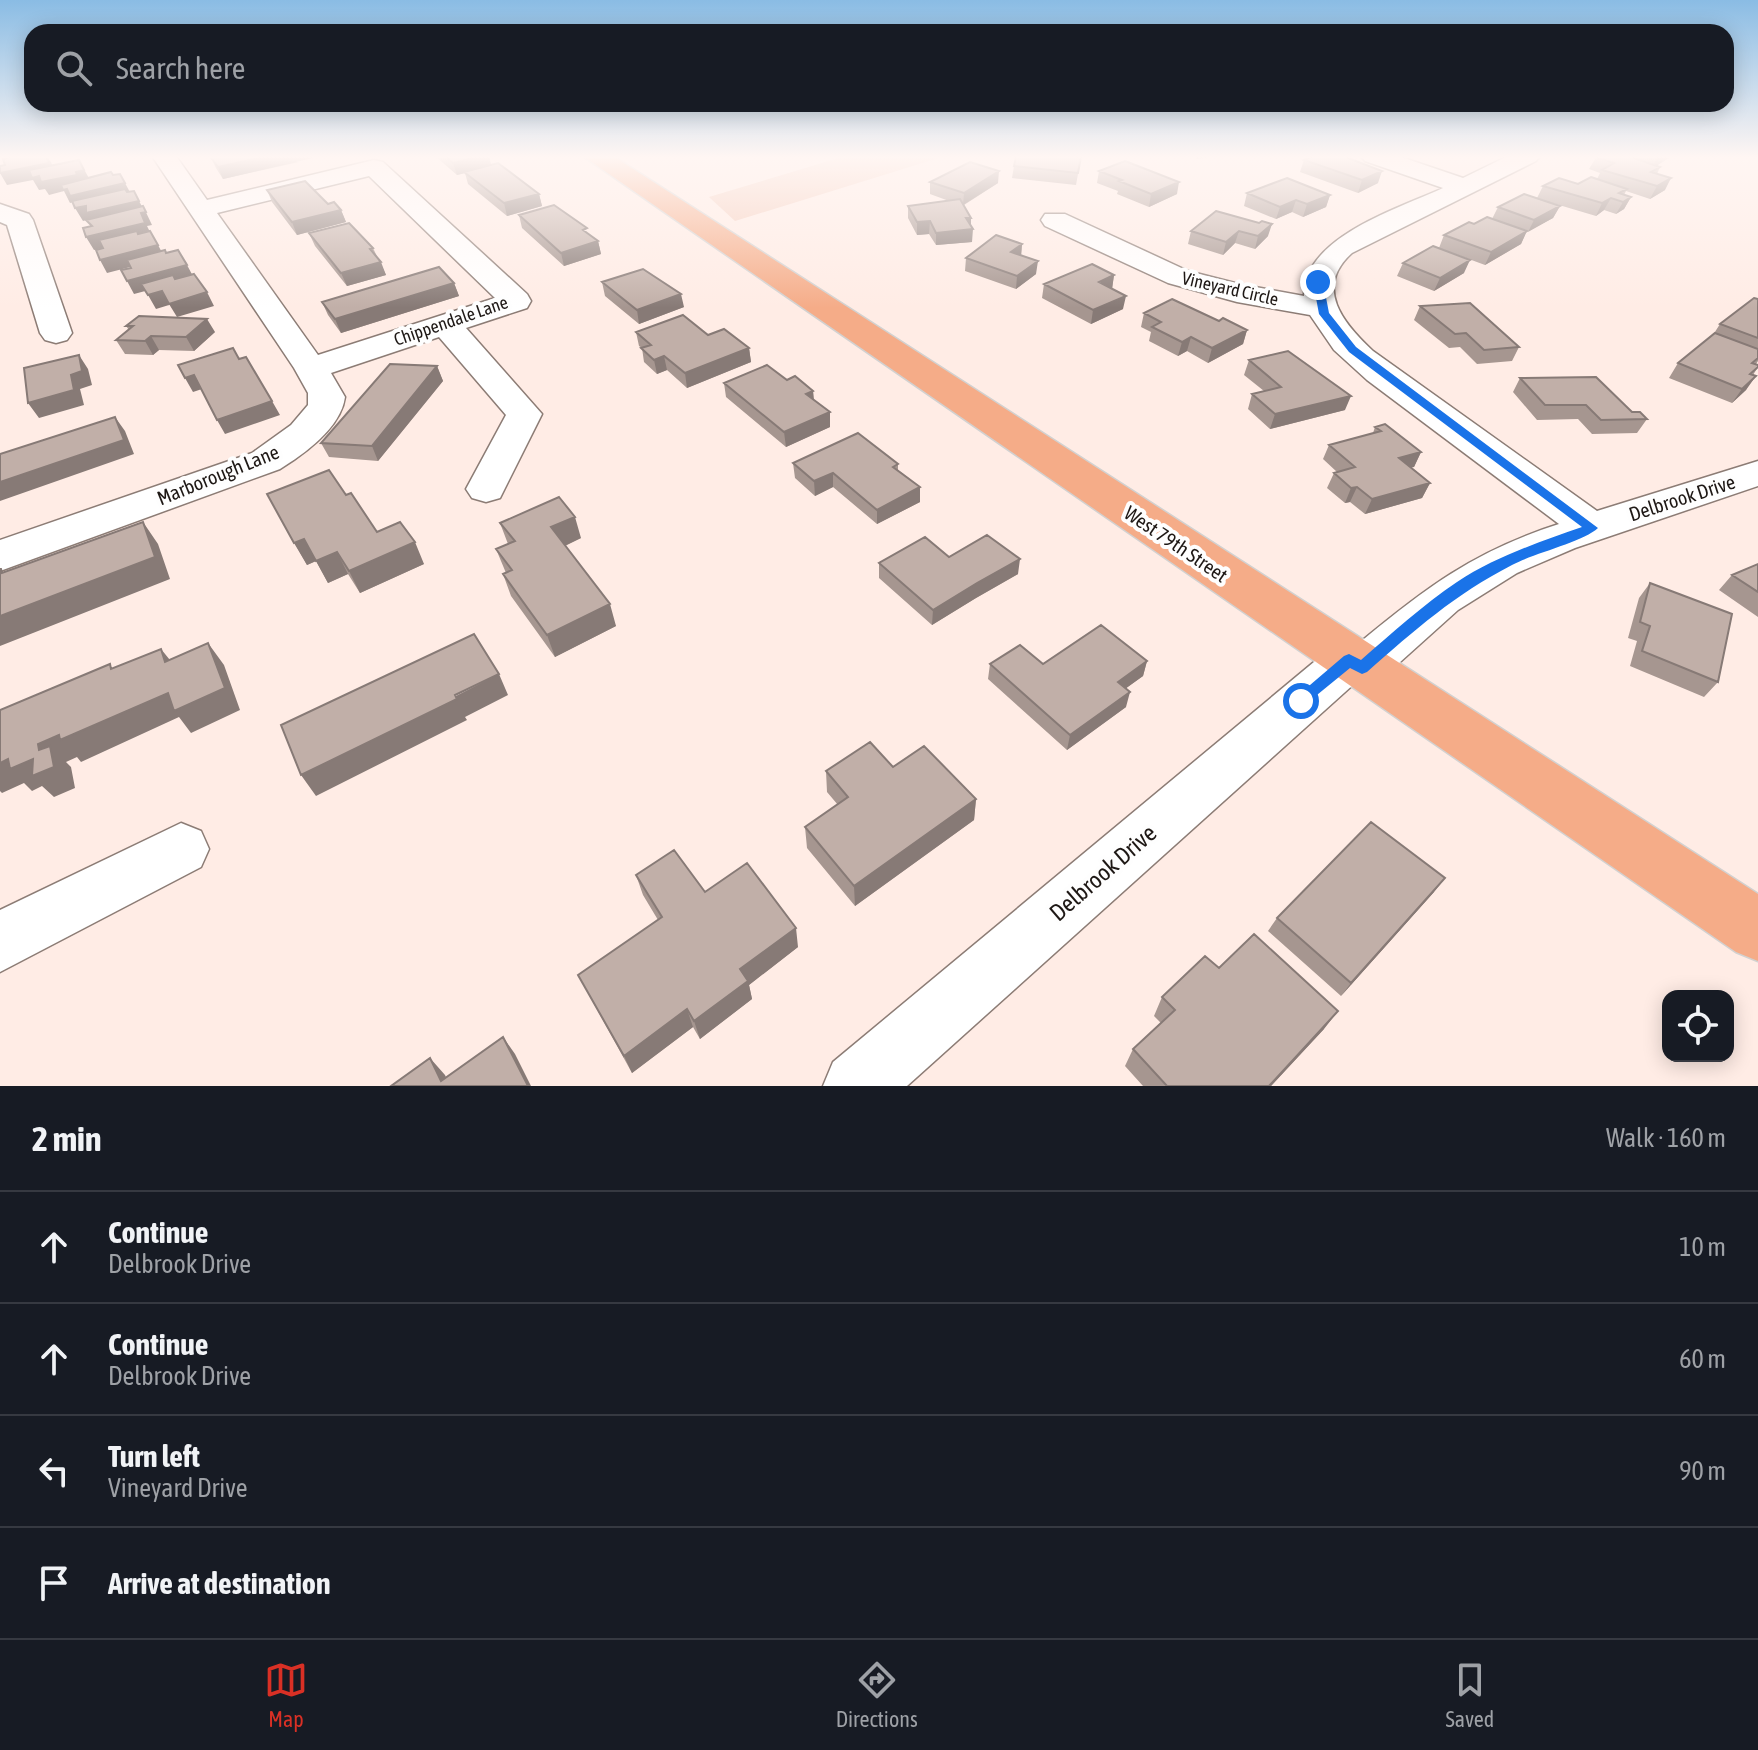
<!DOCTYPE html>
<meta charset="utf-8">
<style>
body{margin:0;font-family:"Asap Condensed",sans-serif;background:#20242c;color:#f1f3f6}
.controls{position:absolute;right:24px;bottom:24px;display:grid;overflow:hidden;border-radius:16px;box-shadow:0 4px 20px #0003}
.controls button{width:72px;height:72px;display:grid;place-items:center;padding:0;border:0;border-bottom:2px solid #363941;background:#171b24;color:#f1f3f6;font:40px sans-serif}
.stop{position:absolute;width:24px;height:24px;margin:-18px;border:6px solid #1a73e8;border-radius:50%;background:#fff}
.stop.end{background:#1a73e8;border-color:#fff;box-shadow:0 2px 8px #0008}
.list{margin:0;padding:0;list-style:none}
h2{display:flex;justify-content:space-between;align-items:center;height:104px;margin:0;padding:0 32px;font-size:34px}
h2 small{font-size:26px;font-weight:400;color:#9ea1a6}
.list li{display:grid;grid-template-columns:52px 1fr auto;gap:24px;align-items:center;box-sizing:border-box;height:112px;padding:0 32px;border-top:2px solid #363941}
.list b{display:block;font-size:30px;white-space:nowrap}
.list p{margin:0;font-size:26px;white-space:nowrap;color:#9ea1a6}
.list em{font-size:26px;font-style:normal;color:#9ea1a6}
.icon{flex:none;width:44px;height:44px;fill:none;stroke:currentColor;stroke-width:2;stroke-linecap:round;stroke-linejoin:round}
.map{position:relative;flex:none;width:1758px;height:1086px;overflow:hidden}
.search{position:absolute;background:#171b24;box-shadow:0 4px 20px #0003;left:24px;right:24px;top:24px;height:88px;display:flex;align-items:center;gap:20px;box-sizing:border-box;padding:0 28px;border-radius:24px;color:#9ea1a6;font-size:30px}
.sheet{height:552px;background:#171b24}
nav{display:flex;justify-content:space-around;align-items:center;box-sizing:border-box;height:112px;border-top:2px solid #363941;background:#171b24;font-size:22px;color:#9ea1a6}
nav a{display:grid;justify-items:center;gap:4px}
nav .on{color:#d93025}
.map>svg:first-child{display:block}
.green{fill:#f4cdbd}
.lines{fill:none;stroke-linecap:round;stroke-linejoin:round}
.minor-casing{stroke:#8c7c75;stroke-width:3}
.major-casing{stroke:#d2d1d0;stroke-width:3}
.minor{fill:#fff;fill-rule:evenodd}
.major{fill:#f5ac88;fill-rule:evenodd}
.wall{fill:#a69690}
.shaded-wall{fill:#877a76}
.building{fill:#c1afa8;stroke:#877a76;stroke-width:2}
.route{fill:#1a73e8}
.labels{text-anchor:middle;stroke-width:8;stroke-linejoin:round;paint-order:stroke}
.far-street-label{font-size:18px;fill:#1e1815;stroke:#fefefe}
.street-label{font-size:20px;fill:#1e1815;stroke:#fefefe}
.near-street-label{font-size:24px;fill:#1e1815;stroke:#fefefe}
</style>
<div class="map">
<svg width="1758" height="1086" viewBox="0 0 1758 1086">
<rect width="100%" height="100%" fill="#ffece5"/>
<path class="green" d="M845,156H945L735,221L709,197Z"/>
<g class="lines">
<defs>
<path id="minor" d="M152,156H176L207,200L374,160L383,162L527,294L531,301L527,308L466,328L542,414L500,498L486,502L472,498L466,489L506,415L439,337L331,373L345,397C341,428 304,454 280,469L0,571V540L252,453L291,425L308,405V393L294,368ZM369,176L495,298L318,355L217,213Z
M1361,156H1398L1463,178L1508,156H1540L1536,161L1352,253C1313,288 1344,324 1373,351L1597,511L1758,461V486L1575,548L1517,573L1458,610L1379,681L1362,687L1354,684L907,1086H823L833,1062L1332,647L1349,642L1358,644C1424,589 1474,551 1559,524L1367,380L1334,350L1310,315L1237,302L1168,283L1045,226L1041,220L1045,214H1065L1188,271L1239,284L1304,296C1303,237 1398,209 1443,188L1365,161Z
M0,204L29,214L33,220L72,333L67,340L56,343L45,340L40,333L7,225L0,222Z
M181,823L201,831L209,849L201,867L0,972V910Z"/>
<path id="major" d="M583,156H613L1758,894V961L1736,952Z"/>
</defs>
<use href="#minor" class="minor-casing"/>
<use href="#major" class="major-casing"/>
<use href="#minor" class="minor"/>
<use href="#major" class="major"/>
</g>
<path class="wall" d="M210,156L299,162L223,179L216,168Z
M435,156H489L491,165L539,194L542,206L507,216L468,184L465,173L457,175Z
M1597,156H1672L1656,166L1660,167L1657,174L1665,190L1650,199L1626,191L1624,195L1631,197L1624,209L1616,214L1604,210L1596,216L1549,202L1560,206L1553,218L1526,232L1521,244L1485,265L1439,248L1444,235L1474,224L1492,219L1498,207L1537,198L1543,186L1578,184L1597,179L1600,173L1589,169Z
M1081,157L1076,185L1012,178L1014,166Z
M1304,160L1378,183L1358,193L1300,172Z
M1099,171L1177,194L1149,207L1117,194L1118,191L1097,183Z
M930,182L998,183L964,205L971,225L972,242L936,245L929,234L917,235L908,218V206L949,201L930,194Z
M267,190L328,204L341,210L346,222L297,235L272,202Z
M1247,193L1330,195L1326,207L1303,217L1292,212L1276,219L1244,206Z
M519,215L589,234L598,241L601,254L564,266L522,228Z
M1259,223L1268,236L1255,249L1235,243L1223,255L1188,244L1191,231Z
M309,233L373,248L386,275L347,286L315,246Z
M1022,244L1021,255L1036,274L1016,289L965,271L966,258Z
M1403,263L1464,273L1434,291L1397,276Z
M1114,275L1112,289L1123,309L1091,324L1042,298L1044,284Z
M602,282L684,307L639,324L605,296Z
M454,283L459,296L341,333L328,315L322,302Z
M1758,299V361L1756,364L1758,367L1753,375L1746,390L1732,403L1669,378L1678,363L1713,335L1720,324Z
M1420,306L1519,347L1512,361L1477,364L1460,347L1449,348L1414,320Z
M1144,313L1219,321L1247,330L1243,344L1208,363L1187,351L1178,356L1149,341L1151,332L1141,327Z
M126,326L215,332L194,351L159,350L153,355L125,354L116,340L129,330Z
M636,332L708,335L749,348L751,362L687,388L667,370L657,374L644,362L642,348L639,346Z
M1249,360L1345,410L1270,429L1248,409L1252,394L1264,391L1244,375Z
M437,366L443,381L378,461L329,457L321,443Z
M1520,378L1632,412L1647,419L1637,433L1592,434L1578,419L1537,420L1513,392Z
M787,380L813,391L814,400L830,427L786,447L726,397L724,383Z
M1375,427L1421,452L1414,467H1411L1430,483L1422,498L1365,514L1350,502L1345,503L1327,488L1334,473L1337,472L1323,459L1329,445L1373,433Z
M793,463L898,464V470L920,487V502L877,524L833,487L815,496L795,478Z
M267,494L346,495L377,532L424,564L360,593L348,574L328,583L316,561L307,565Z
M500,523L581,538L565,546L616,626L555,657L511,596L503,574L506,573L496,549L508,544Z
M949,557L1018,574L976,598L932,625L879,578V563Z
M1758,564V617L1719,590L1732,575Z
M1650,583L1718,682L1704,697L1630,666L1637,641L1628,638L1639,598Z
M1147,661L1143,676L1126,688V707L1067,750L988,679L990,664H1043Z
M893,767L976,799L974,820L855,906L807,848L805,827L838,805L827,792L826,771Z
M636,875L705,892L798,947L749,985L752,999L700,1039L693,1027L632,1073L578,975L658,920L643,895Z
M1434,892L1341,996L1268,931L1277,918Z
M1219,968L1324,1029L1271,1086H1143L1125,1066L1133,1049L1161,1023L1154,1016L1162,997Z"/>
<path class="shaded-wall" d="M46,156L51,162L56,175L76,172L79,160L91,182L125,183L132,196L139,201L145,212L143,206L152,225L147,226L152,236L94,250L86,237L145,223L90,219L83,221L75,208L74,202L70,203L64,191L49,195L45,189L39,190L33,180L7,185L0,173Z
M267,156H321L223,179L218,167Z
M481,156H489L491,166L464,172L465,173L457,175L453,163Z
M1196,156H1222L1196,159Z
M1658,156H1672L1651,169Z
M999,171L998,183L963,205L964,193Z
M1382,171L1378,183L1358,193L1362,180Z
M1671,178L1665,190L1650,199L1657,186Z
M1179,182L1177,194L1149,207L1151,194Z
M539,194L542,206L507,216L504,203Z
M1330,195L1326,207L1303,217L1307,204Z
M1631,197L1624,209L1616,214L1623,202Z
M1611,198L1604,210L1596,216L1602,203Z
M1296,200L1292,212L1276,219L1280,207Z
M1560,206L1553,218L1528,232L1534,220Z
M341,210L346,222L297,235L292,222Z
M966,218H971V229H973L972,242L936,245V233Z
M930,221L929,234L917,235V222Z
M1272,224L1268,236L1255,249L1258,236Z
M1239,231L1235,243L1223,255L1226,242Z
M1527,231L1521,244L1485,265L1491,252Z
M598,241L601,254L564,266L561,253Z
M1022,244L1021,257L1011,252Z
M158,245L165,258L107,273L100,260Z
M1470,260L1464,273L1434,291L1440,278Z
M1038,261L1036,274L1016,289L1017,276Z
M381,262L386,275L347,286L341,273Z
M187,265L194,278L134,294L127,281Z
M1114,275L1112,289L1099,282Z
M454,283L459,296L341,333L335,319Z
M162,291L169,305L156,309L148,295Z
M207,292L214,306L177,317L169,304Z
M681,294L684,307L639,324L637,310Z
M1126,296L1123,309L1091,324L1093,310Z
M207,319L215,332L194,351L186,337Z
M1247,330L1243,344L1208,363L1212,348Z
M151,336L159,350L153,355L145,341Z
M1191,337L1187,351L1178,356L1182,342Z
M749,348L751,362L687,388L685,373Z
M79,355L88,369L92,385L80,389L84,405L39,418L28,403L71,375Z
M664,356L667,370L657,374L654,360Z
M437,366L443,381L378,461L372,446Z
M194,375L202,389L193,392L185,378Z
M1756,376L1746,390L1732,403L1742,389Z
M813,391L814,405L806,394Z
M1351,396L1345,410L1270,429L1275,414Z
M272,401L280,415L225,434L217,420Z
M830,412V427L786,447L784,432Z
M115,417L125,431L134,454L0,501V482Z
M1421,452L1414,467L1392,472L1399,458Z
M833,473V487L815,496L814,481Z
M1430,483L1422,498L1365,514L1372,499Z
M920,487V502L877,524V510Z
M1357,487L1350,502L1345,503L1351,488Z
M575,517L581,538L558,549L551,527Z
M143,522L158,544L170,579L0,646V616Z
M304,539L316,561L307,565L294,543Z
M415,542L424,564L360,593L349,571Z
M337,552L348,574L328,583L316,561Z
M1020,559L1018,574L976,598L932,625L933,610L977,583Z
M610,604L616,626L555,657L547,635Z
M208,643L224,665L240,710L191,733L179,717L81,762L77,757L66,762L71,767L75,788L54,797L42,786L32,791L24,783L2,793L0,791V763L8,759H33L39,750L38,744Z
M161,649L178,670L165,662Z
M1147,661L1143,676L1114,697L1118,682Z
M499,674L508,695L465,717L467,720L316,796L301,775Z
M1130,692L1126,707L1067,750L1070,735Z
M976,799L974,820L855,906L854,886Z
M1445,878L1434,892L1341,996L1351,983Z
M796,928L798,947L749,985L752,999L700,1039L694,1021L740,969Z
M687,1009L693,1027L632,1073L624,1056Z
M1338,1011L1324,1029L1271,1086H1269Z
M503,1037L515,1054L531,1086H528Z
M430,1058L445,1075L450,1086L441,1081Z"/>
<path class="building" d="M14,156H46L49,163L0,173V166L5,165L3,159Z
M210,156H267L218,167Z
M445,156H481L453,163Z
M1016,156H1074L1081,157L1078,173L1014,166Z
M1313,156H1343L1382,171L1362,180L1304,160Z
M1597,156H1628L1660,167L1651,172L1671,178L1657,186L1602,170L1614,163L1595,157Z
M79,160L84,170L76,172L77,175L41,182L39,176L32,178L29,170Z
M1125,161L1179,182L1151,194L1119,181L1122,180L1099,171Z
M970,162L999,171L964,193L930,182Z
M498,163L539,194L504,203L464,172Z
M111,172L113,175L120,174L125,183L70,196L67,189L63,190L61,185Z
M1591,177L1627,189L1619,193L1631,197L1623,202L1611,198L1602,203L1543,186L1559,178L1578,184Z
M1287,178L1330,195L1307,204L1296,200L1280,207L1247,193Z
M305,181L328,204L334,202L341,210L292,222L267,190Z
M125,189L127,192L134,191L139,201L86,213V206L75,208L72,201Z
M1524,194L1560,206L1534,220L1498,207Z
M960,199L971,218H966L973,229L936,233L930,221L917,222L908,206Z
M554,205L587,228L583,230L598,241L561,253L519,215Z
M143,206L146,212L141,213L145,223L86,237L83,228L92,226L86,220Z
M1216,211L1259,223L1262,221L1272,224L1258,236L1239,231L1226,242L1191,231Z
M1487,217L1527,231L1491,252L1444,235L1469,222L1474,224Z
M349,223L373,248L370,249L381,262L341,273L309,233Z
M137,231L138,234L150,231L158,245L100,260L96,250L103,248L99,240Z
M996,235L1022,244L1011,252L1038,261L1017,276L966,258Z
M1433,246L1470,260L1440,278L1403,263Z
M165,250L166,253L178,250L187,265L127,281L121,270L131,268L127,260Z
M1092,264L1114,275L1099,282L1126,296L1093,310L1044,284Z
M439,267L454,283L335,319L322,302Z
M643,269L681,294L637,310L602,282Z
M194,274L207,292L169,304L162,291L148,295L141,284L173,275L175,279Z
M1754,298L1758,299V338L1720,324Z
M1172,299L1219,321L1223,318L1247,330L1212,348L1191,337L1182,342L1152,327L1161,322L1144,313Z
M1470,303L1519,347L1484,350L1466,333L1455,334L1420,306Z
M683,315L708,335L724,329L749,348L685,373L664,356L654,360L641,348L651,345L636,332Z
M139,316L207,319L186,337L151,336L145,341L116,340L133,326H126Z
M1715,333L1758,349V358L1752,363L1758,365V367L1750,374L1756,376L1742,389L1678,363Z
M233,348L239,359L246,357L272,401L217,420L194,375L185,378L178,365Z
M1288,351L1351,396L1275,414L1252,394L1281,387L1249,360Z
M79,355L82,371L71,375L74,390L28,403L24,368Z
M390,364L437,366L372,446L321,443Z
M767,365L787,380L795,376L813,391L806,394L830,412L784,432L724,383Z
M1596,377L1632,412H1640L1647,419L1601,420L1586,405H1545L1520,378Z
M115,417L124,440L0,482V454Z
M1385,424L1421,452L1399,458L1430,483L1372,499L1357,487L1351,488L1334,473L1355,467L1329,445L1381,431L1375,427Z
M858,433L898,464L893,467L920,487L877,510L833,473L814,481L793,463Z
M329,470L346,495L351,493L377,532L400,522L415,542L349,571L337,552L316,561L304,539L294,543L267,494Z
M559,497L575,517L551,527L610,604L547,635L503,574L512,570L496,549L515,541L500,523Z
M143,522L155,557L0,616V569H1L2,573Z
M987,535L1020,559L977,583L933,610L879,563L925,537L949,557Z
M1758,564V592L1732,575Z
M1650,583L1732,614L1718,682L1642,651L1650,626L1640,622Z
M1101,625L1147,661L1118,682L1130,692L1070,735L990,664L1020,645L1043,664Z
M474,634L499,674L455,695L457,699L301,775L281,725Z
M208,643L225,688L174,711L168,693L60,740L59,735L38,744L39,750L50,746L54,767L32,776L33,759L10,769L8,759L0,763V710L110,664L111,669L161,649L165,662Z
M870,742L893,767L924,746L976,799L854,886L805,827L848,797L826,771Z
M1371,822L1445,878L1351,983L1277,918Z
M674,850L705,892L747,863L796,928L740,969L748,981L694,1021L687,1009L624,1056L578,975L662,917L636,875Z
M1254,934L1338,1011L1269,1086H1167L1133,1049L1175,1010L1162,997L1205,956L1219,968Z
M503,1037L528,1086H391L430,1058L441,1081Z"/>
<linearGradient id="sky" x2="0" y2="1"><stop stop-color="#8abce4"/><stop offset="0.51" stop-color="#fff6f3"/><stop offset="1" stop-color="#fff6f3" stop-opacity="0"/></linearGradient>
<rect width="1758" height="308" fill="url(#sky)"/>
<path class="route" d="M1318,279L1323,282L1329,313L1356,347L1598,528C1583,542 1534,553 1512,565C1454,595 1416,629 1367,672L1362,674L1350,668L1301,708L1296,706V697L1344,656L1349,654L1361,660C1392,633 1423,605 1457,582C1495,557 1539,542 1582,527L1349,352L1319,314L1313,282Z"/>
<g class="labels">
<g class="far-street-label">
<text transform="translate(1230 289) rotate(13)" y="6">Vineyard Circle</text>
<text transform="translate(451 321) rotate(-19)" y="6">Chippendale Lane</text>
</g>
<g class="street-label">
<text transform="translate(218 475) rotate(-22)" y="7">Marborough Lane</text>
<text transform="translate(1682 498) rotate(-18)" y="7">Delbrook Drive</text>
<text transform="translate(1176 544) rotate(34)" y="7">West 79th Street</text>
</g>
<g class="near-street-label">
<text transform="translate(1103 873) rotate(-41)" y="8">Delbrook Drive</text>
</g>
</g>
</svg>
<div class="controls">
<button><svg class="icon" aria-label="locate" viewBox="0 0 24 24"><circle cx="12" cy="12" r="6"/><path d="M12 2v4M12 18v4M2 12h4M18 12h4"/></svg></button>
</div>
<div class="stop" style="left:1301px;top:701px"></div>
<div class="stop end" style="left:1318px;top:282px"></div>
<div class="search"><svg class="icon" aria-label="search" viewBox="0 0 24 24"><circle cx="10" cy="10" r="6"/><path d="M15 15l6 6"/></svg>Search here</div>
</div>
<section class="sheet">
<h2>2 min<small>Walk · 160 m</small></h2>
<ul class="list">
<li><svg class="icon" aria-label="ahead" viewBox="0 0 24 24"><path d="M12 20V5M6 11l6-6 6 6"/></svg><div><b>Continue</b><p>Delbrook Drive</p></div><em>10 m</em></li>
<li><svg class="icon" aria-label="ahead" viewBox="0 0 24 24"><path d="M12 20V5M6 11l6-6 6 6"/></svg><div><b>Continue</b><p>Delbrook Drive</p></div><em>60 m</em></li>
<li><svg class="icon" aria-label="left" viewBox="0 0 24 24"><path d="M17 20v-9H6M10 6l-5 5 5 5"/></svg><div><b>Turn left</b><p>Vineyard Drive</p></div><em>90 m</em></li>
<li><svg class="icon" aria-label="arrive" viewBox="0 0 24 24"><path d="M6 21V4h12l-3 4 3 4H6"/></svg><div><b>Arrive at destination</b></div></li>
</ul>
</section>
<nav>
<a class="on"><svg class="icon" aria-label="map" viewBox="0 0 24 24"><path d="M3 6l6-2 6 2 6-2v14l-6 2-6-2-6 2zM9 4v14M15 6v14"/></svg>Map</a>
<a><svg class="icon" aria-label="directions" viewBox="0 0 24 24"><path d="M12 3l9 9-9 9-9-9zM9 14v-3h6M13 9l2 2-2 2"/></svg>Directions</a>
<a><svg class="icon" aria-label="saved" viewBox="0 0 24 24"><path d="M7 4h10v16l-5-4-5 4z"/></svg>Saved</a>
</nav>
